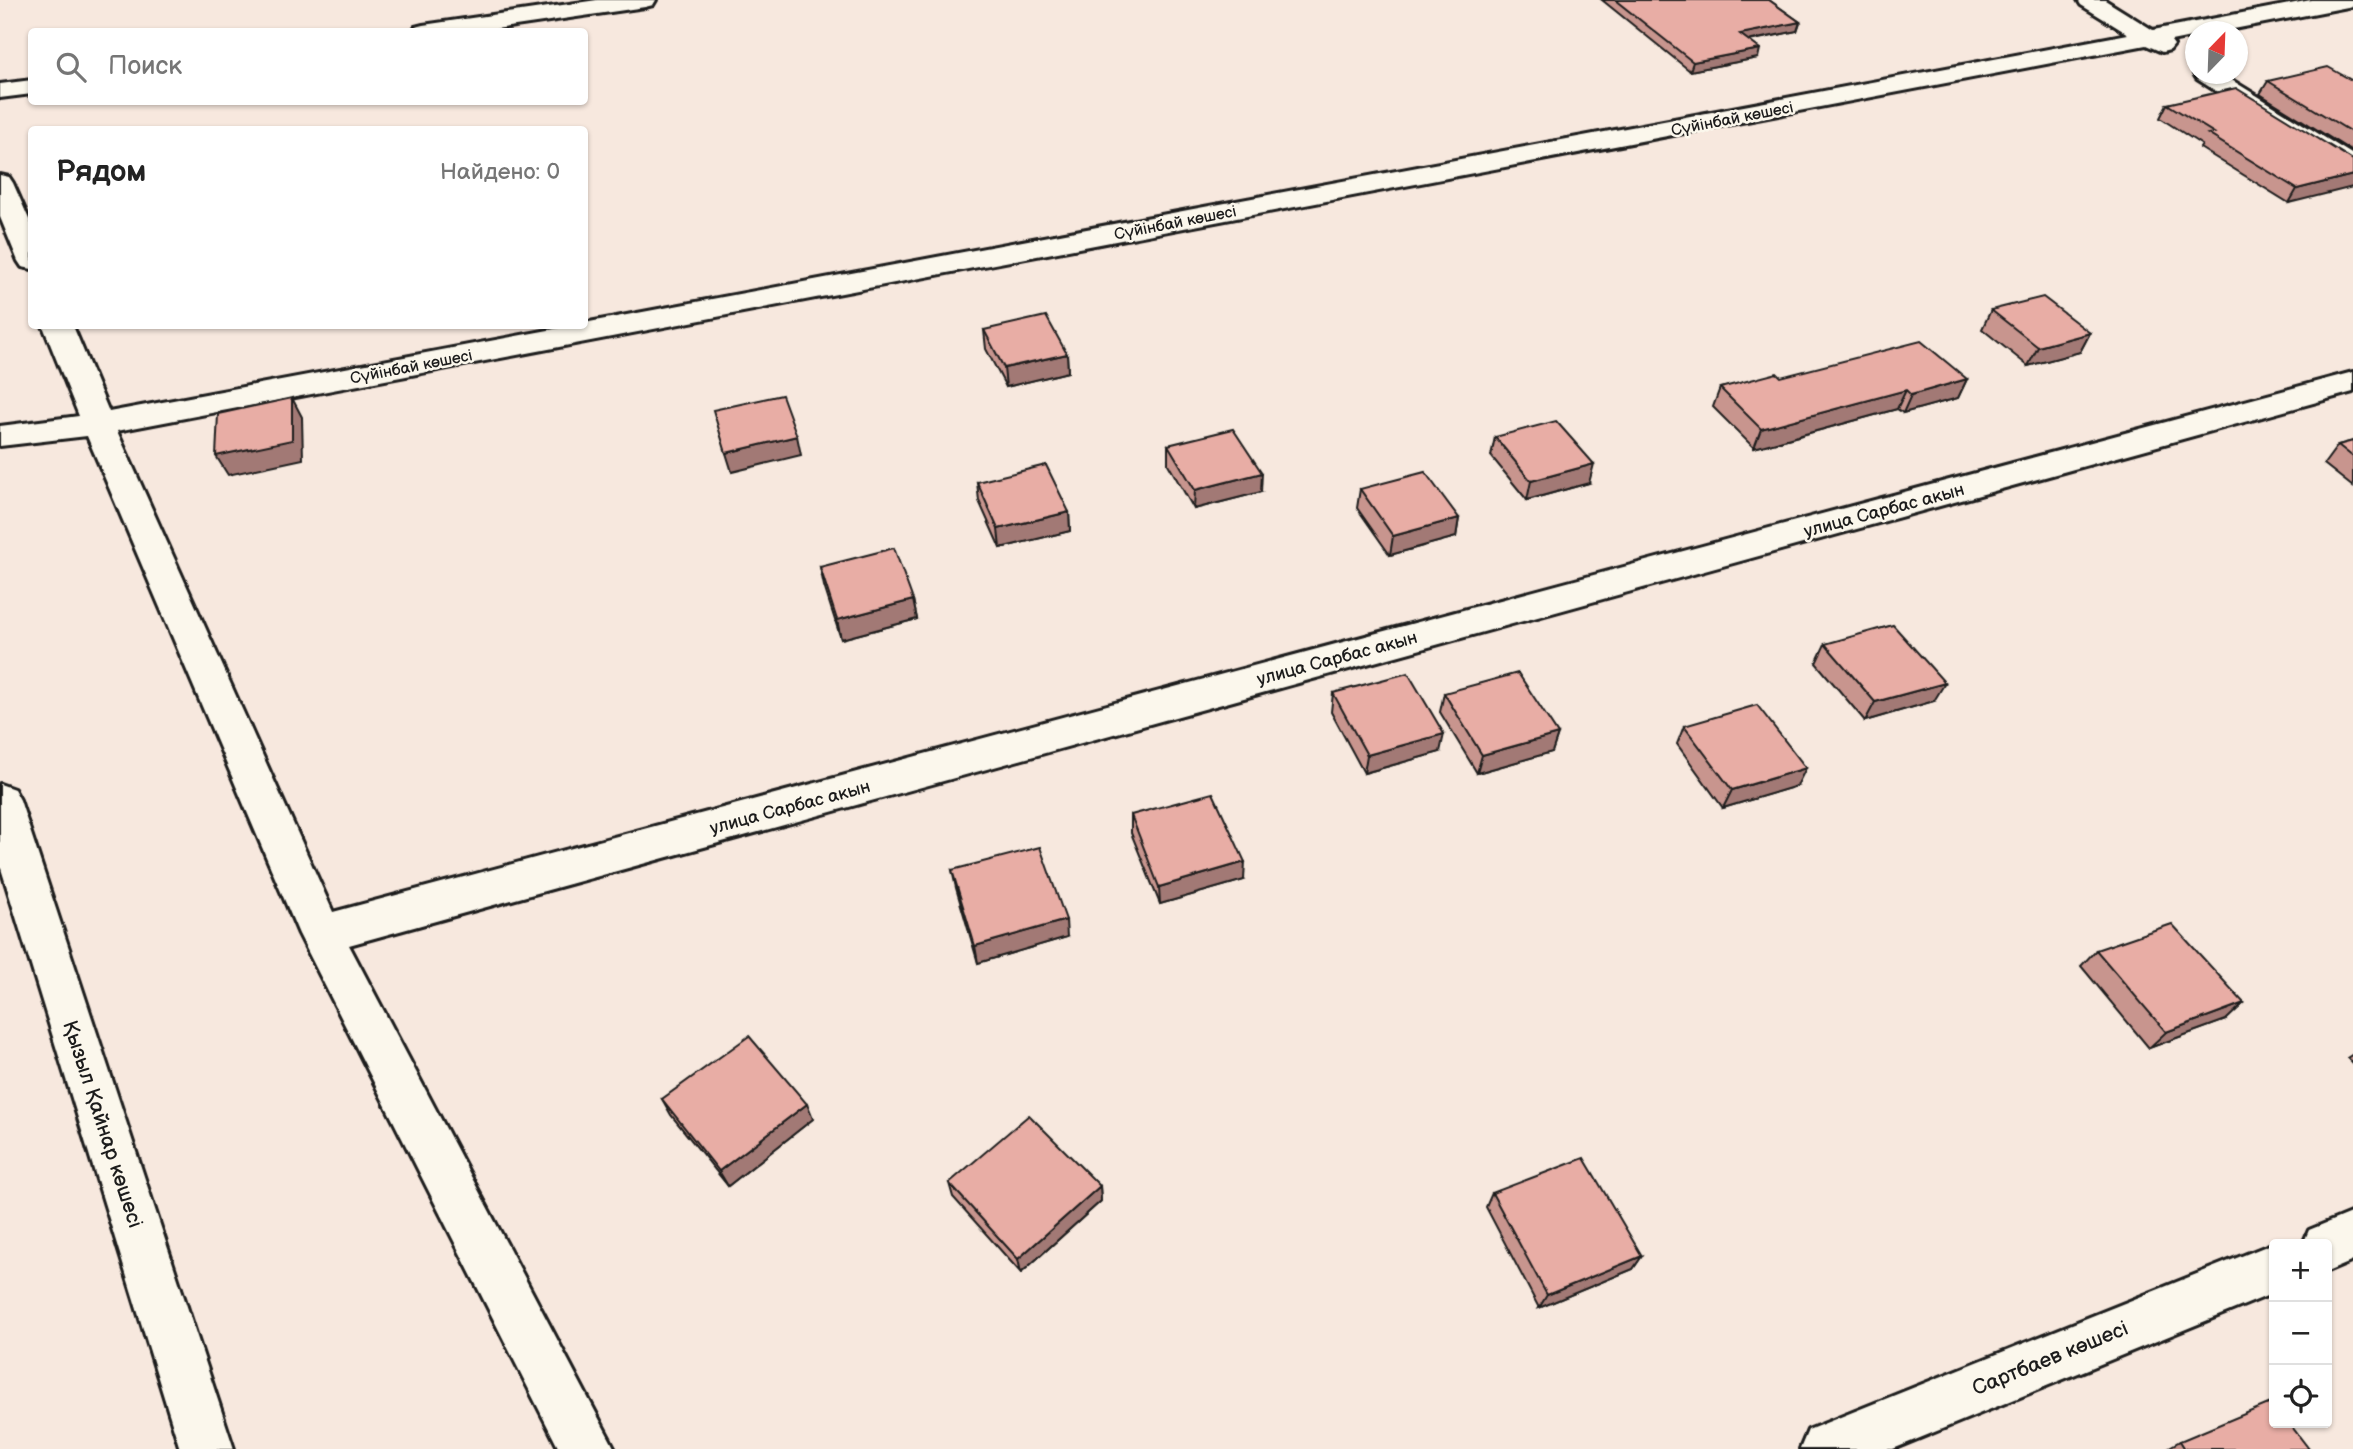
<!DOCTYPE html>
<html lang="ru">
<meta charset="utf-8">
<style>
body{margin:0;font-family:"Balsamiq Sans",sans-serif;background:#f6f6f6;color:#222}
.controls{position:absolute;right:21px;bottom:21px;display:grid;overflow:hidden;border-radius:7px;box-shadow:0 2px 5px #0004}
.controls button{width:63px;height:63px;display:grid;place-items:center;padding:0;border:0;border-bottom:2px solid #e0e0e0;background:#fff;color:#222;font:35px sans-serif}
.compass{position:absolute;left:2185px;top:21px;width:63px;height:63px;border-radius:50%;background:#fff;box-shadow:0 2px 5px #0004;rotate:23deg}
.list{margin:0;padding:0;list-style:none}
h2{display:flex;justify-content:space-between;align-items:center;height:91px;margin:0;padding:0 28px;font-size:30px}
h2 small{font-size:23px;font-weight:400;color:#767676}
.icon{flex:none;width:38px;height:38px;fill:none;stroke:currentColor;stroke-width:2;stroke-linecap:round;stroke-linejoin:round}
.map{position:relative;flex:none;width:2353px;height:1449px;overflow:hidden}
.search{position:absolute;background:#fff;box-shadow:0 2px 5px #0004;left:28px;top:28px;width:560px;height:77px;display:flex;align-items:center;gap:18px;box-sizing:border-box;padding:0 24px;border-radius:7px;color:#767676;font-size:26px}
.panel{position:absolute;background:#fff;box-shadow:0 2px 5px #0004;left:28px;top:126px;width:560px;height:203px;border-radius:7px}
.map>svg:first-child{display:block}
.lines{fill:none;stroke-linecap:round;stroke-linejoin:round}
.minor-casing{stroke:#1c1c1c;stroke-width:6}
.minor{fill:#fbf7ec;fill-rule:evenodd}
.wall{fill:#c8958e;stroke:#1c1c1c;stroke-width:2}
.shaded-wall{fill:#a27974;stroke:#1c1c1c;stroke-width:2}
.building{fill:#e8ada5;stroke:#1c1c1c;stroke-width:2}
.labels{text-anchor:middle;stroke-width:5;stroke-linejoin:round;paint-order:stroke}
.far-street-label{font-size:16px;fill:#1c1c1c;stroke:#fbf7ec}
.street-label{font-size:18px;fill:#1c1c1c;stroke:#fbf7ec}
.near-street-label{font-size:21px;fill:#1c1c1c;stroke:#fbf7ec}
</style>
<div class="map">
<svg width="2353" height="1449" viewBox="0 0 2353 1449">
<rect width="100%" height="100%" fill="#f7e8de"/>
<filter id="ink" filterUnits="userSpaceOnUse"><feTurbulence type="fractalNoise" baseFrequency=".0143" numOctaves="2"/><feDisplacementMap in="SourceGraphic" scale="14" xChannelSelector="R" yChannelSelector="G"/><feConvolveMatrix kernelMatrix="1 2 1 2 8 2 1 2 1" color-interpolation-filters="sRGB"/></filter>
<g filter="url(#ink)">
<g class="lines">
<defs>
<path id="minor" d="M597,0H656L653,5L645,7L475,32H412L415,27L423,25Z
M2078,0H2105L2153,30L2311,0H2353V6L2218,32H2196V36L2171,41L2174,45L2170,50L2162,52L2146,45L117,431L333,912L2353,372V392L349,945L615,1449H559L299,934L87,436L0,446V426L79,416L43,326H73L109,412L570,326H584V323L2128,34L2081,5Z
M2196,71L2222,74L2353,155V174L2344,172L2197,79L2194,74Z
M32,80V94L0,98V84Z
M0,175L9,177L13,183L32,226V269L22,267L18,261L0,217Z
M0,784L14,789L20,800L234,1449H180L0,865Z
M2353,1212V1261L2327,1272V1244H2303L2309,1230Z
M2274,1243L2277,1244H2274V1293L1893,1449H1800L1808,1430Z"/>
</defs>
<use href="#minor" class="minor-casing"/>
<use href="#minor" class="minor"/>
</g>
<path class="wall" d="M1602,0H1769L1800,22L1797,31L1749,41L1758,58L1690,71Z
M2268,81H2353V152L2260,94Z
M2167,104L2352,160L2289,203L2200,148L2202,145L2160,118Z
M1991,310L2090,333L2080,352L2028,366L1982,329Z
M984,330L1067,354L1068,372L1006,387L986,349Z
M1781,377L1967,379L1958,398L1903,413L1897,409L1754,448L1713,407L1720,388Z
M1495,437L1589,483L1527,500L1491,456Z
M2353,441V487L2324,464L2338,445Z
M1168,445L1261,492L1194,509L1168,464Z
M977,482L1069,512L1070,531L1000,548L979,501Z
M1360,489L1459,518L1456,537L1390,555L1357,508Z
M820,567L913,600L917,619L841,639L824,586Z
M1825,644L1934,701L1865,721L1816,663Z
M1333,693L1440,752L1364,773L1331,712Z
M1444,693L1558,734L1552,752L1477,773L1440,712Z
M1684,726L1797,786L1723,808L1677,744Z
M1131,815L1244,880L1160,904L1131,833Z
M952,870L1067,937L978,963L956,888Z
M2096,950L2244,1003L2226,1020L2149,1048L2081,966Z
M2353,1054V1064L2347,1058Z
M662,1099L813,1119L728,1186L671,1115Z
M949,1183L1100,1186L1101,1201L1021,1273L953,1197Z
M1492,1193L1642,1256L1633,1269L1539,1308L1486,1207Z
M2180,1441L2309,1449H2166Z"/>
<path class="shaded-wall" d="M1800,22L1797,31L1737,43L1740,34Z
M1760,49L1758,58L1690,71L1693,62Z
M2353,175V187L2289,203L2297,189Z
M2090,333L2080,352L2028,366L2038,347Z
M1067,354L1068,372L1006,387L1004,368Z
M1967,379L1958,398L1903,413L1911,395Z
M1906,390L1897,409L1754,448L1761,429Z
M292,398L302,417L303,459L228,475L216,456Z
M797,436L801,455L732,472L726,453Z
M1594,464L1589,483L1527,500L1531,481Z
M1262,473L1261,492L1194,509L1195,490Z
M1069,512L1070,531L1000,548L998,529Z
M1459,518L1456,537L1390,555L1393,536Z
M913,600L917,619L841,639L837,620Z
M1945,683L1934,701L1865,721L1875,702Z
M1444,734L1440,752L1364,773L1367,755Z
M1558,734L1552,752L1477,773L1482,755Z
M1806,768L1797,786L1723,808L1732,790Z
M1245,862L1244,880L1160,904L1159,887Z
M1066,920L1067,937L978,963L975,946Z
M2244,1003L2226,1020L2149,1048L2166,1032Z
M807,1104L813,1119L728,1186L719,1171Z
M1100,1186L1101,1201L1021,1273L1018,1259Z
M1642,1256L1633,1269L1539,1308L1547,1295Z"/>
<path class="building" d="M1615,0H1769L1800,22L1740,34L1760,49L1693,62Z
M2328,67L2353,81V133L2268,81Z
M2236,88L2353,160V175L2297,189L2208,134L2214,133L2167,104Z
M2043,297L2090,333L2038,347L1991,310Z
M1046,316L1067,354L1004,368L984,330Z
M1921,341L1967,379L1911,395L1906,390L1761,429L1720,388L1777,373L1781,377Z
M782,395L797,436L726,453L713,410Z
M292,398V440L216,456L218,414Z
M1556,421L1594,464L1531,481L1495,437Z
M1233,429L1262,473L1195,490L1168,445Z
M2353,441V457L2338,445Z
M1046,465L1069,512L998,529L977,482Z
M1425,472L1459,518L1393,536L1360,489Z
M894,548L913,600L837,620L820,567Z
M1893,625L1945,683L1875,702L1825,644Z
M1408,673L1444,734L1367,755L1333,693Z
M1518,673L1558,734L1482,755L1444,693Z
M1757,705L1806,768L1732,790L1684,726Z
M1213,793L1245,862L1159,887L1131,815Z
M1040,847L1066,920L975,946L952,870Z
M2172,924L2244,1003L2166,1032L2096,950Z
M749,1036L807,1104L719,1171L662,1099Z
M1029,1115L1100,1186L1018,1259L949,1183Z
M1584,1158L1642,1256L1547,1295L1492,1193Z
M2273,1402L2274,1404V1423H2289L2309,1449H2185L2180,1441Z"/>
</g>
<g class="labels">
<g class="far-street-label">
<text transform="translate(1732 118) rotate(-11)" y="6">Сүйінбай көшесі</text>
<text transform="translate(1175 222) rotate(-11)" y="6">Сүйінбай көшесі</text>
<text transform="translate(411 366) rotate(-11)" y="6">Сүйінбай көшесі</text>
</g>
<g class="street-label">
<text transform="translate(1884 510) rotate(-15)" y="6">улица Сарбас акын</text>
<text transform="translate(1337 658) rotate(-15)" y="6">улица Сарбас акын</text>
<text transform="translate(790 807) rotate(-15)" y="6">улица Сарбас акын</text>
</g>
<g class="near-street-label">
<text transform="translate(103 1124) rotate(72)" y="7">Қызыл Қайнар көшесі</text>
<text transform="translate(2050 1358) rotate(-22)" y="7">Сартбаев көшесі</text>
</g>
</g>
</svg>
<div class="controls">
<button>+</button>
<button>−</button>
<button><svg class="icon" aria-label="locate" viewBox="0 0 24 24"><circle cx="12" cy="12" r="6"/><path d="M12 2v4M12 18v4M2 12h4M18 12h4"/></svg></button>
</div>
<svg class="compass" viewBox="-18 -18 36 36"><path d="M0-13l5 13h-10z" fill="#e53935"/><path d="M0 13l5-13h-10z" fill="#767676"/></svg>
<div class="search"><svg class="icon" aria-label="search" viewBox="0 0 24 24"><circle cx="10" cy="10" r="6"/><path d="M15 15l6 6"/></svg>Поиск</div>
<section class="panel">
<h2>Рядом<small>Найдено: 0</small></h2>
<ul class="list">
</ul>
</section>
</div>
